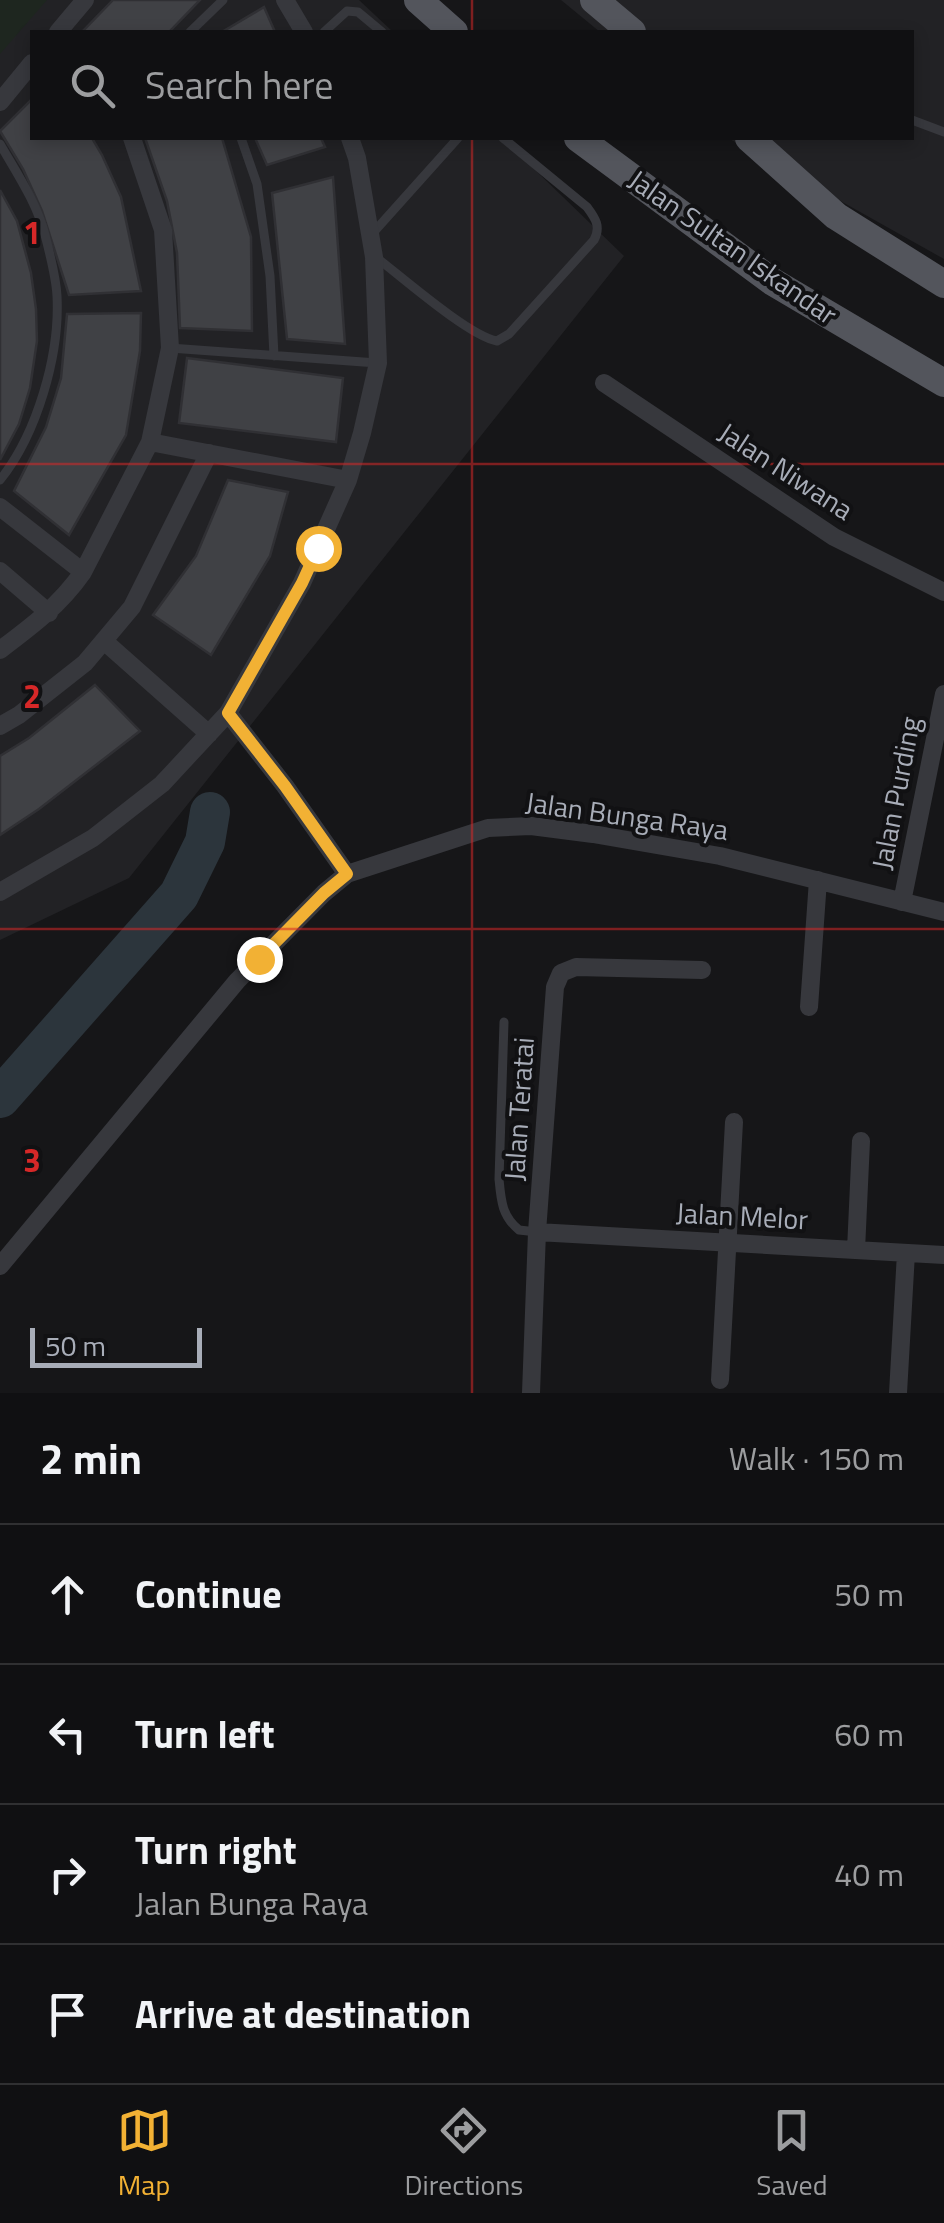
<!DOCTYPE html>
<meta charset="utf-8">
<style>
body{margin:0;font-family:"Titillium Web",sans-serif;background:#1e1e20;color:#f1f3f6}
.scale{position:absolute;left:30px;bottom:25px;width:172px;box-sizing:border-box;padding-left:10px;border:5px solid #a8adb8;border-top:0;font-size:28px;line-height:35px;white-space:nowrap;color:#a8adb8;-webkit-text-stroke:8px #111113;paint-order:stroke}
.stop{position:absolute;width:30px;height:30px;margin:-22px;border:8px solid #f2b134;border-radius:50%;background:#fff}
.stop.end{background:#f2b134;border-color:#fff;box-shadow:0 2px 10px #0008}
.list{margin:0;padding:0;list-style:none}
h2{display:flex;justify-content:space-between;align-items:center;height:130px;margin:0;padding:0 40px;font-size:42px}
h2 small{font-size:32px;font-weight:400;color:#9c9d9f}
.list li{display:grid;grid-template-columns:65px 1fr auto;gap:30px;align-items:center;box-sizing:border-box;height:140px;padding:0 40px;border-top:2px solid #303032}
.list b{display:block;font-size:38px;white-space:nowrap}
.list p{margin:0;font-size:32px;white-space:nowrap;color:#9c9d9f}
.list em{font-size:32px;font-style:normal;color:#9c9d9f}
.icon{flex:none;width:55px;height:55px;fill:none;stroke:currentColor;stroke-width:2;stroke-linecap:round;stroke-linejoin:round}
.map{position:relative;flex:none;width:944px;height:1393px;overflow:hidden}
.search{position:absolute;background:#101012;box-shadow:0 5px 15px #0003;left:30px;right:30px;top:30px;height:110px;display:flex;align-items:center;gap:25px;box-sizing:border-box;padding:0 35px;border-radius:0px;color:#9c9d9f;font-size:38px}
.sheet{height:690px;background:#101012}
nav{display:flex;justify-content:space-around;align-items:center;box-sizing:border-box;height:140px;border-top:2px solid #303032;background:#101012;font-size:28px;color:#9c9d9f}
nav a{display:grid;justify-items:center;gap:5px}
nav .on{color:#f2b134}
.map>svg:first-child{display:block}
.built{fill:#222225}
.green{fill:#1e261f}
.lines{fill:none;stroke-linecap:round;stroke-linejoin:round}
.river{stroke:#2c353c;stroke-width:40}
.building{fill:#404145;stroke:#303034;stroke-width:2.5}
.service{stroke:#37383d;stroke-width:9}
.minor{stroke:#37383d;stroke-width:18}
.primary{stroke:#53555c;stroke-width:28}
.route{stroke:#f2b134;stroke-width:12}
.grid{fill:none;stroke:#d62828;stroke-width:2.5;stroke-opacity:0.55}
.labels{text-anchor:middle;stroke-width:8;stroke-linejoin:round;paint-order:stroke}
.street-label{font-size:28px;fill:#a8adb8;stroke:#111113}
.grid-label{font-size:32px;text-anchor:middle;font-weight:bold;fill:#d62828;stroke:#111113;stroke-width:8;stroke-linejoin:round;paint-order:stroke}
</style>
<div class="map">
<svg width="944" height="1393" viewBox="0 0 944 1393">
<rect width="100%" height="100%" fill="#161618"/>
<path class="built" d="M0,0H359L393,32H32V138H502L624,256L129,878L0,940Z
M561,0H944V259L728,138H912V32H600Z"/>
<path class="green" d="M0,0H47L0,54Z"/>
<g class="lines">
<path class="river" d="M0,1098L179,895L205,842L210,812"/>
</g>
<path class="building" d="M113,0H200L169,32H82Z
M264,7L275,32H222Z
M32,99V138H92L102,155L121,197L141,291L69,295L42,211L23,169L0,131Z
M145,138H222L251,237L252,331L180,328L177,253L167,201Z
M255,138H321L325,147L267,165Z
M333,177L345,344L287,339L272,193Z
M0,190L17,221L31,273L36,309L37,341L30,388L19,424L0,460Z
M141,313L140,351L126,435L69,535L14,491L46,427L61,378L67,314Z
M187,358L343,378L336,442L179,423Z
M228,480L288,492L270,556L211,655L153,615L196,556Z
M95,685L140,731L39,809L0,835V756L29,738Z"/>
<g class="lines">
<path class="service" d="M190,32L223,0
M324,32L347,11L358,12L382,32
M912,120L944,132
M241,138L257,184L270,276L274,356
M0,144C16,172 37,203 45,235C50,254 56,277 57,296C60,355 37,434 0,480
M372,234L458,138
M377,258C403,278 469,336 497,341L509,334L594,240C601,227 596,219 587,207L503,138
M170,348L377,363
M504,1022L499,1179C501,1201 502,1216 519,1230L537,1232"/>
<path class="minor" d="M285,0L304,32
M58,32L85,0
M0,102L32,63
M604,383L834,537L944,592
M150,442L348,480
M0,507L83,572
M0,571L49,613
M104,641L209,734
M0,650C32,626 60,605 83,572L150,442L170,348L163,230L132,138
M228,713L285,786L347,874
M0,726L19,715L85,663L132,607L209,453
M0,892L93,838L162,784L228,713L302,583L348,480L362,433L378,363L374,257L357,158L350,138
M902,902L944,694
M809,1007L818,880
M537,1232L944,1255
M856,1250L861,1141
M0,1266L237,981L324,893L347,874L488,828L531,826L593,834L720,856L944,912
M720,1380L734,1122
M531,1393L537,1232L555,987L561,973L576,967L702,970
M898,1393L906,1253"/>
<path class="primary" d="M418,0L454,32
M594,0L632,32
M578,138L773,282L944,383
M749,138L836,216L944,284"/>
</g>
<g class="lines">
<path class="route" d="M259,959L324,893L347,874L285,786L228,713L302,583L318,548"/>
</g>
<path class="grid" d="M472,0V32M472,138V1393M0,464H944M0,929H944"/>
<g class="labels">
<g class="street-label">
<text transform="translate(733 247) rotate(35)" y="10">Jalan Sultan Iskandar</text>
<text transform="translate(786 471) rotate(33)" y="10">Jalan Niwana</text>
<text transform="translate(896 793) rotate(-79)" y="10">Jalan Purding</text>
<text transform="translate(627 816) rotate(8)" y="10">Jalan Bunga Raya</text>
<text transform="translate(519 1109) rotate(-86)" y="10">Jalan Teratai</text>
<text transform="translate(742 1216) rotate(3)" y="10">Jalan Melor</text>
</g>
</g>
<g class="grid-label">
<text x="32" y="244">1</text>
<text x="32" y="708">2</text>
<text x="32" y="1172">3</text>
</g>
</svg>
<div class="scale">50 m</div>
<div class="stop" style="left:318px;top:548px"></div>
<div class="stop end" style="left:259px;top:959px"></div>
<div class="search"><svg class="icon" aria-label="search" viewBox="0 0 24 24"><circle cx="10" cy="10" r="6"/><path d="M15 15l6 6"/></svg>Search here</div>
</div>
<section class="sheet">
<h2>2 min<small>Walk · 150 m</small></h2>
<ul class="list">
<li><svg class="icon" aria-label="ahead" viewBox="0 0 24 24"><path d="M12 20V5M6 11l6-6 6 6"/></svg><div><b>Continue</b></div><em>50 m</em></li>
<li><svg class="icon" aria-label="left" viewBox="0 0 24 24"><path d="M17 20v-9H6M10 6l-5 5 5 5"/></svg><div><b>Turn left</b></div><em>60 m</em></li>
<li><svg class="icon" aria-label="right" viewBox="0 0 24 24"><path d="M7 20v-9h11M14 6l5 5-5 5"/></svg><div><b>Turn right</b><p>Jalan Bunga Raya</p></div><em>40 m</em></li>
<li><svg class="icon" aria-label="arrive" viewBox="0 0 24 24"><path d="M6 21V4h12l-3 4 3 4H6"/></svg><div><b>Arrive at destination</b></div></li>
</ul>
</section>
<nav>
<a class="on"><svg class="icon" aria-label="map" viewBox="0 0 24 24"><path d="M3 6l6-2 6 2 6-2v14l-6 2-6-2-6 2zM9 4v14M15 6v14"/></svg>Map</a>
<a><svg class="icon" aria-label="directions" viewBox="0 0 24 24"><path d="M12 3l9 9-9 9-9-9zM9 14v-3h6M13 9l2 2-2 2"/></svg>Directions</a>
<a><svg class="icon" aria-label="saved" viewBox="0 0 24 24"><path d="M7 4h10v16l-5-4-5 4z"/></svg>Saved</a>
</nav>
